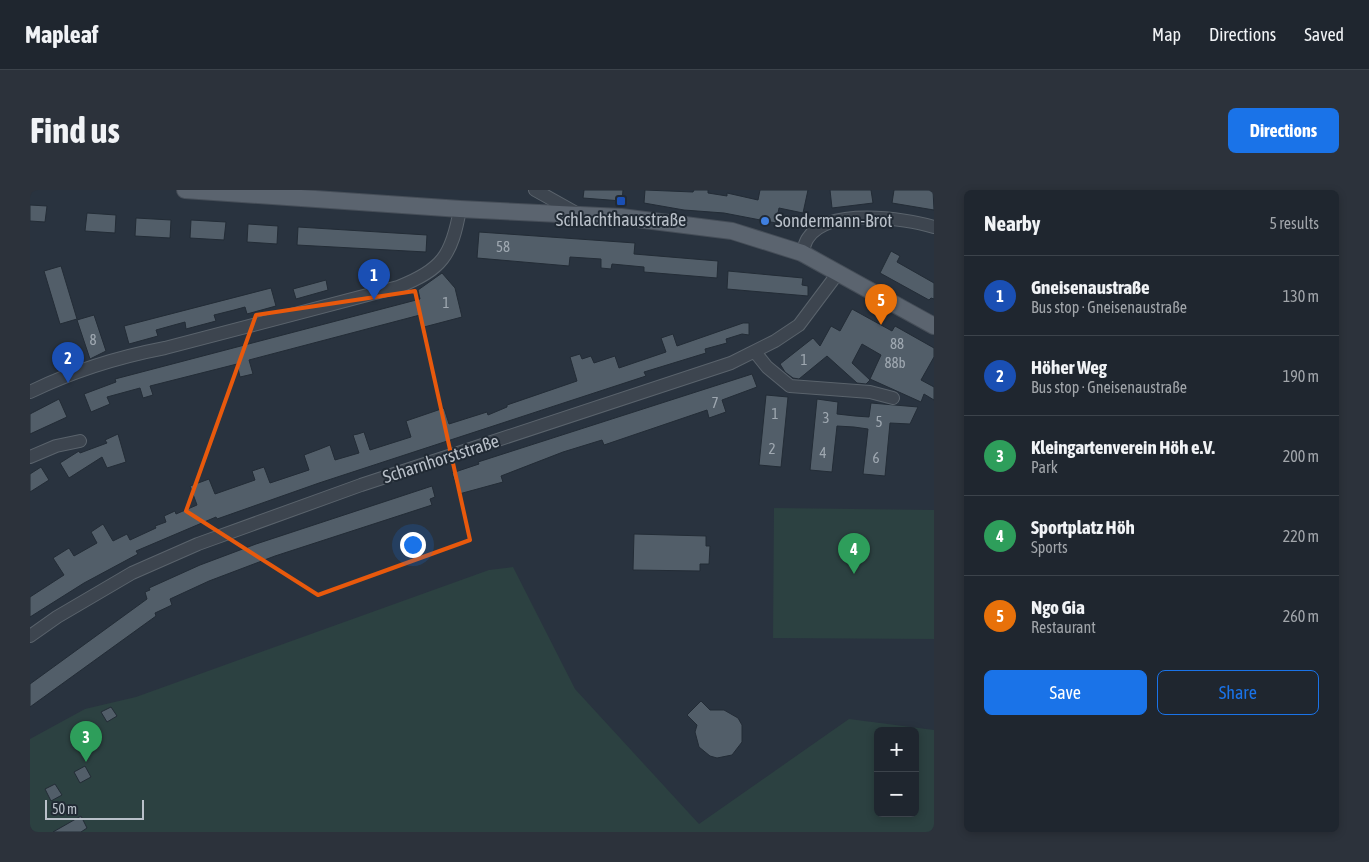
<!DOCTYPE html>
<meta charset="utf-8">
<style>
body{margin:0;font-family:"Asap Condensed",sans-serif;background:#2c323b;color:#f1f3f6}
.controls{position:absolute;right:15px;bottom:15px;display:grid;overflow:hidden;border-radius:8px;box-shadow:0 2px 8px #0003}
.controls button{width:45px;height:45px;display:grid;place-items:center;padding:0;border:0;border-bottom:1px solid #3c434b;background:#1f262f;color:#f1f3f6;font:25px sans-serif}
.scale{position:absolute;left:15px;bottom:12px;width:99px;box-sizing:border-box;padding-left:5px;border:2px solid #b9c0c9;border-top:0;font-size:14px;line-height:18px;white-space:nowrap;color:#b9c0c9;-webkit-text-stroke:4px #212a34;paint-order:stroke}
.you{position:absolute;left:382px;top:354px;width:18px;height:18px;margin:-12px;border:4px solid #fff;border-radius:50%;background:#1a73e8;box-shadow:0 0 0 8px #1a73e833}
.badge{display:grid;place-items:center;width:32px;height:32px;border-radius:50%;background:#1a73e8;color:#fff;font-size:16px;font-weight:700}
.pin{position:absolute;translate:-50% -41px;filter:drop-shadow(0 1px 2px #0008)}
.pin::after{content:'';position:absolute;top:26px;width:18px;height:15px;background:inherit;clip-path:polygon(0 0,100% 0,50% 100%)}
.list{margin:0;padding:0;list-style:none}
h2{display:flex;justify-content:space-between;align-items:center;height:65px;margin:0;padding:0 20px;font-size:21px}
h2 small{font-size:16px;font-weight:400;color:#a1a5aa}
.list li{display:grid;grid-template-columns:32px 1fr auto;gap:15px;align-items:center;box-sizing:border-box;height:80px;padding:0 20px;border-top:1px solid #3c434b}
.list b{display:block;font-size:19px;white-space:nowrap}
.list p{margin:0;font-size:16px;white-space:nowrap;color:#a1a5aa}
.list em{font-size:16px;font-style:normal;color:#a1a5aa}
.actions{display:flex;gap:10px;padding:15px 20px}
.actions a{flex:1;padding:11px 0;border:1px solid #1a73e8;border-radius:8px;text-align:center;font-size:18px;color:#1a73e8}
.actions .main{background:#1a73e8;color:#fff}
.map{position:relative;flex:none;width:904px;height:642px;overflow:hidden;border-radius:8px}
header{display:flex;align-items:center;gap:30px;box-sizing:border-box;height:70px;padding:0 25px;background:#1f262f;border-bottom:1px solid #3c434b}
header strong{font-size:24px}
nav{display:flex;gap:28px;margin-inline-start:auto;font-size:18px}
.intro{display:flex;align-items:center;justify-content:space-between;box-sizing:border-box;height:120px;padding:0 30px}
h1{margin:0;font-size:35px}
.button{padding:12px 22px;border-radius:8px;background:#1a73e8;color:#fff;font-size:18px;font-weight:700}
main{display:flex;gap:30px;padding:0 30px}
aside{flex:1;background:#1f262f;border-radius:8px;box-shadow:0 2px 8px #0003}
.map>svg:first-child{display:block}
.green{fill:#2c4141;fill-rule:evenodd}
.building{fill:#525e69;stroke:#232c36}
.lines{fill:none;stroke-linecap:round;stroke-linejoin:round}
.minor-casing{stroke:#5a636c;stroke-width:14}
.major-casing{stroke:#464e58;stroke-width:18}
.minor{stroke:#3d454f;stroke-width:12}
.major{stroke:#5b646f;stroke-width:16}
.marked{fill:none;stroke:#e8590c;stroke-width:4;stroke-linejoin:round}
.transit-dot{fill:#1a4fb4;stroke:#212a34;stroke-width:2}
.shop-dot{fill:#3f7fe0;stroke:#212a34;stroke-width:2}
.labels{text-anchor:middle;stroke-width:4;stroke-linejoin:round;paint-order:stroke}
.number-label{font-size:15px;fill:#9fa8b1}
.poi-label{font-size:18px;fill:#b9c0c9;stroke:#212a34}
.street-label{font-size:18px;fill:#b9c0c9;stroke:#212a34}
</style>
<header>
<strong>Mapleaf</strong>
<nav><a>Map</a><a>Directions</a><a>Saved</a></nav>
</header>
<div class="intro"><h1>Find us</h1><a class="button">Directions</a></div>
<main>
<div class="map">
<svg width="904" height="642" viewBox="0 0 904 642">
<rect width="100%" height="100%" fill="#29333f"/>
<path class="green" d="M744,318L904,320V449L743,448Z
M483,377L545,499L669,634L819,529L904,540V642H0V549L55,519L106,507L459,380ZM848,541H885V623H848Z"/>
<path class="building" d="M554,0H593L592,11L553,8Z
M615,0L663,2L664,0H678V3L697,6V3L728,10L730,0H778L773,23L749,18L746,33L694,23L654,20L614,13Z
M800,0H841L843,13L802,18Z
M864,0H903L904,20L862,13Z
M0,15L17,16L15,32L0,31Z
M57,23L86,25L85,43L55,41Z
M106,28L141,30L140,48L105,46Z
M161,30L196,32L194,50L160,48Z
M218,34L248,36L247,54L217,52Z
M268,37L397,45L396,62L267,55Z
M449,42L605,53L604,64L688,71L687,88L614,82V77L582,74L581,79L571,78V69L540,67L539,76L447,68Z
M861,61L870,66L867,72L904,93V109L901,108L899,110L850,83Z
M31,76L47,129L30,134L14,81Z
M698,81L773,88L772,95L778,96V106L697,99Z
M412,83L425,98L432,127L394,137L390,125L219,170L223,184L210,187L207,174L120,196L123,205L113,208L110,198L77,207L80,214L61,222L54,204L86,192L85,189L390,109L388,100Z
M296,90L298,100L266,109L263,99Z
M241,98L246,116L217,124L215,117L204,120L184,125L186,131L156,139L155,132L144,135L126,140L128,146L99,154L94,136Z
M822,119L862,141L865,136L904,158V167L891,190L904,197V210L894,204L891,212L840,189L851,165L832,154L822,173L840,190L836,194L827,193L797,166L769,189L763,188L755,182L750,174L783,148L790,156L801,136L810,141Z
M64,125L76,161L60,169L47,130Z
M713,133H719V145L712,144L696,149L697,153L675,159L676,163L614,182L616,186L289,293L187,329L186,327L106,361L108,364L54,393L0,427V407L34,385L23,368L39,358L44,366L67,353L61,342L73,334L83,351L97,344L100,350L126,338L125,336L136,332L134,326L145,321L146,324L167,315L160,296L179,289L185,304L225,290L222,281L234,277L240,293L279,280L274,265L290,259L300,255L305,270L329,263L323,245L328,244L334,242L340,260L381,247L376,231L414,218L419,234L457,222L458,225L477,217V215L547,191L540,167L550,164L552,169L561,166L564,173L585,166L589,178L636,162L631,148L643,144L647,156Z
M722,184L727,197L692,210L696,222L679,228L677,220L574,255L572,250L533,262L471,286L473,292L429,304L422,283L449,274L448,272Z
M736,205L758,207L751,277L729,275Z
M29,209L37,227L0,244V224Z
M787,209L808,212L807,224L825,226L839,227L841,213L888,217L880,234L860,233L855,286L833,284L838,239L824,237L807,236L802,282L780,280Z
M88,244L96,272L77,278L72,267L39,288L30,273L49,261L50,263L77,253L75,250Z
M11,277L19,290L0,302V284Z
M402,296L405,307L400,309L402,315L245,366L179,391L140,409L142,415L125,423L126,426L0,517V494L117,409L115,402L120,400L119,398L170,375L226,354Z
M604,344L676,346V356H680L679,374H670V381L603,380Z
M671,511L680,520H694L708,528L712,535V552L702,565L687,568L680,566L669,557L665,542L667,535L657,525Z
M81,517L87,526L77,532L71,522Z
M55,576L61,587L50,593L44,582Z
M25,594L32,605L21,611L15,599Z
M51,626L57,638L51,642H23Z"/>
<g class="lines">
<defs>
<path id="minor" d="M505,0L548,24
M772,63C774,58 775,52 778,48C798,17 874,28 904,37
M725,162L737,177L760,196L840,202L863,208
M0,202C43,181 88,167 135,158L368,97C412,80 422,65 430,19
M0,267L26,256L50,251
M0,446L27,427L102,383L168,354L331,295L701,173L745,151L769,135L808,83"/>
<path id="major" d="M155,0L430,19L591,27L702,41L772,63L904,136"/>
</defs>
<use href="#minor" class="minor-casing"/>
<use href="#major" class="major-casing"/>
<use href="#minor" class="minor"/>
<use href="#major" class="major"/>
</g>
<path class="marked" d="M385,101L440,350L288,405L156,321L226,125Z"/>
<rect class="transit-dot" x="586" y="6" width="10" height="10" rx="2.5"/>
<circle class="shop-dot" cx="735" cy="31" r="5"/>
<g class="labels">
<g class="number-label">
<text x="473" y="62">58</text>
<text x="416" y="118">1</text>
<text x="63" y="155">8</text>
<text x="867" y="159">88</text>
<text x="774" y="175">1</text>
<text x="865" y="178">88b</text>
<text x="685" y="218">7</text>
<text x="745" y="229">1</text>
<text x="796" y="233">3</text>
<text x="849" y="237">5</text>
<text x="742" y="264">2</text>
<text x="793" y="268">4</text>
<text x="846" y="273">6</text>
</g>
<g class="poi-label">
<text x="591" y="36">Schlachthausstraße</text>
<text x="745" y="37" text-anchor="start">Sondermann-Brot</text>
</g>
<g class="street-label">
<text transform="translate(411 269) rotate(-18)" y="6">Scharnhorststraße</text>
</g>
</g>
</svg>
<div class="controls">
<button>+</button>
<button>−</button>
</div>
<div class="scale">50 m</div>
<div class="you"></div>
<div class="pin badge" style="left:344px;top:110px;background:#1a4fb4">1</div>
<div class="pin badge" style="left:38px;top:193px;background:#1a4fb4">2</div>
<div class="pin badge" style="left:56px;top:572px;background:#2e9e5b">3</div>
<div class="pin badge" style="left:824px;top:384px;background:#2e9e5b">4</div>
<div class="pin badge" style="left:851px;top:135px;background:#e8710a">5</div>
</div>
<aside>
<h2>Nearby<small>5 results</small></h2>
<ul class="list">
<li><span class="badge" style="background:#1a4fb4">1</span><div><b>Gneisenaustraße</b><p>Bus stop · Gneisenaustraße</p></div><em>130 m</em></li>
<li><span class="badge" style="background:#1a4fb4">2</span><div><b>Höher Weg</b><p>Bus stop · Gneisenaustraße</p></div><em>190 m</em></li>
<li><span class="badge" style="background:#2e9e5b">3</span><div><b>Kleingartenverein Höh e.V.</b><p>Park</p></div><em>200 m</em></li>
<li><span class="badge" style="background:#2e9e5b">4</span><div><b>Sportplatz Höh</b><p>Sports</p></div><em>220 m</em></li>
<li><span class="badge" style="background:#e8710a">5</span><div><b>Ngo Gia</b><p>Restaurant</p></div><em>260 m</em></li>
</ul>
<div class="actions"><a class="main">Save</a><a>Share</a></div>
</aside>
</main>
